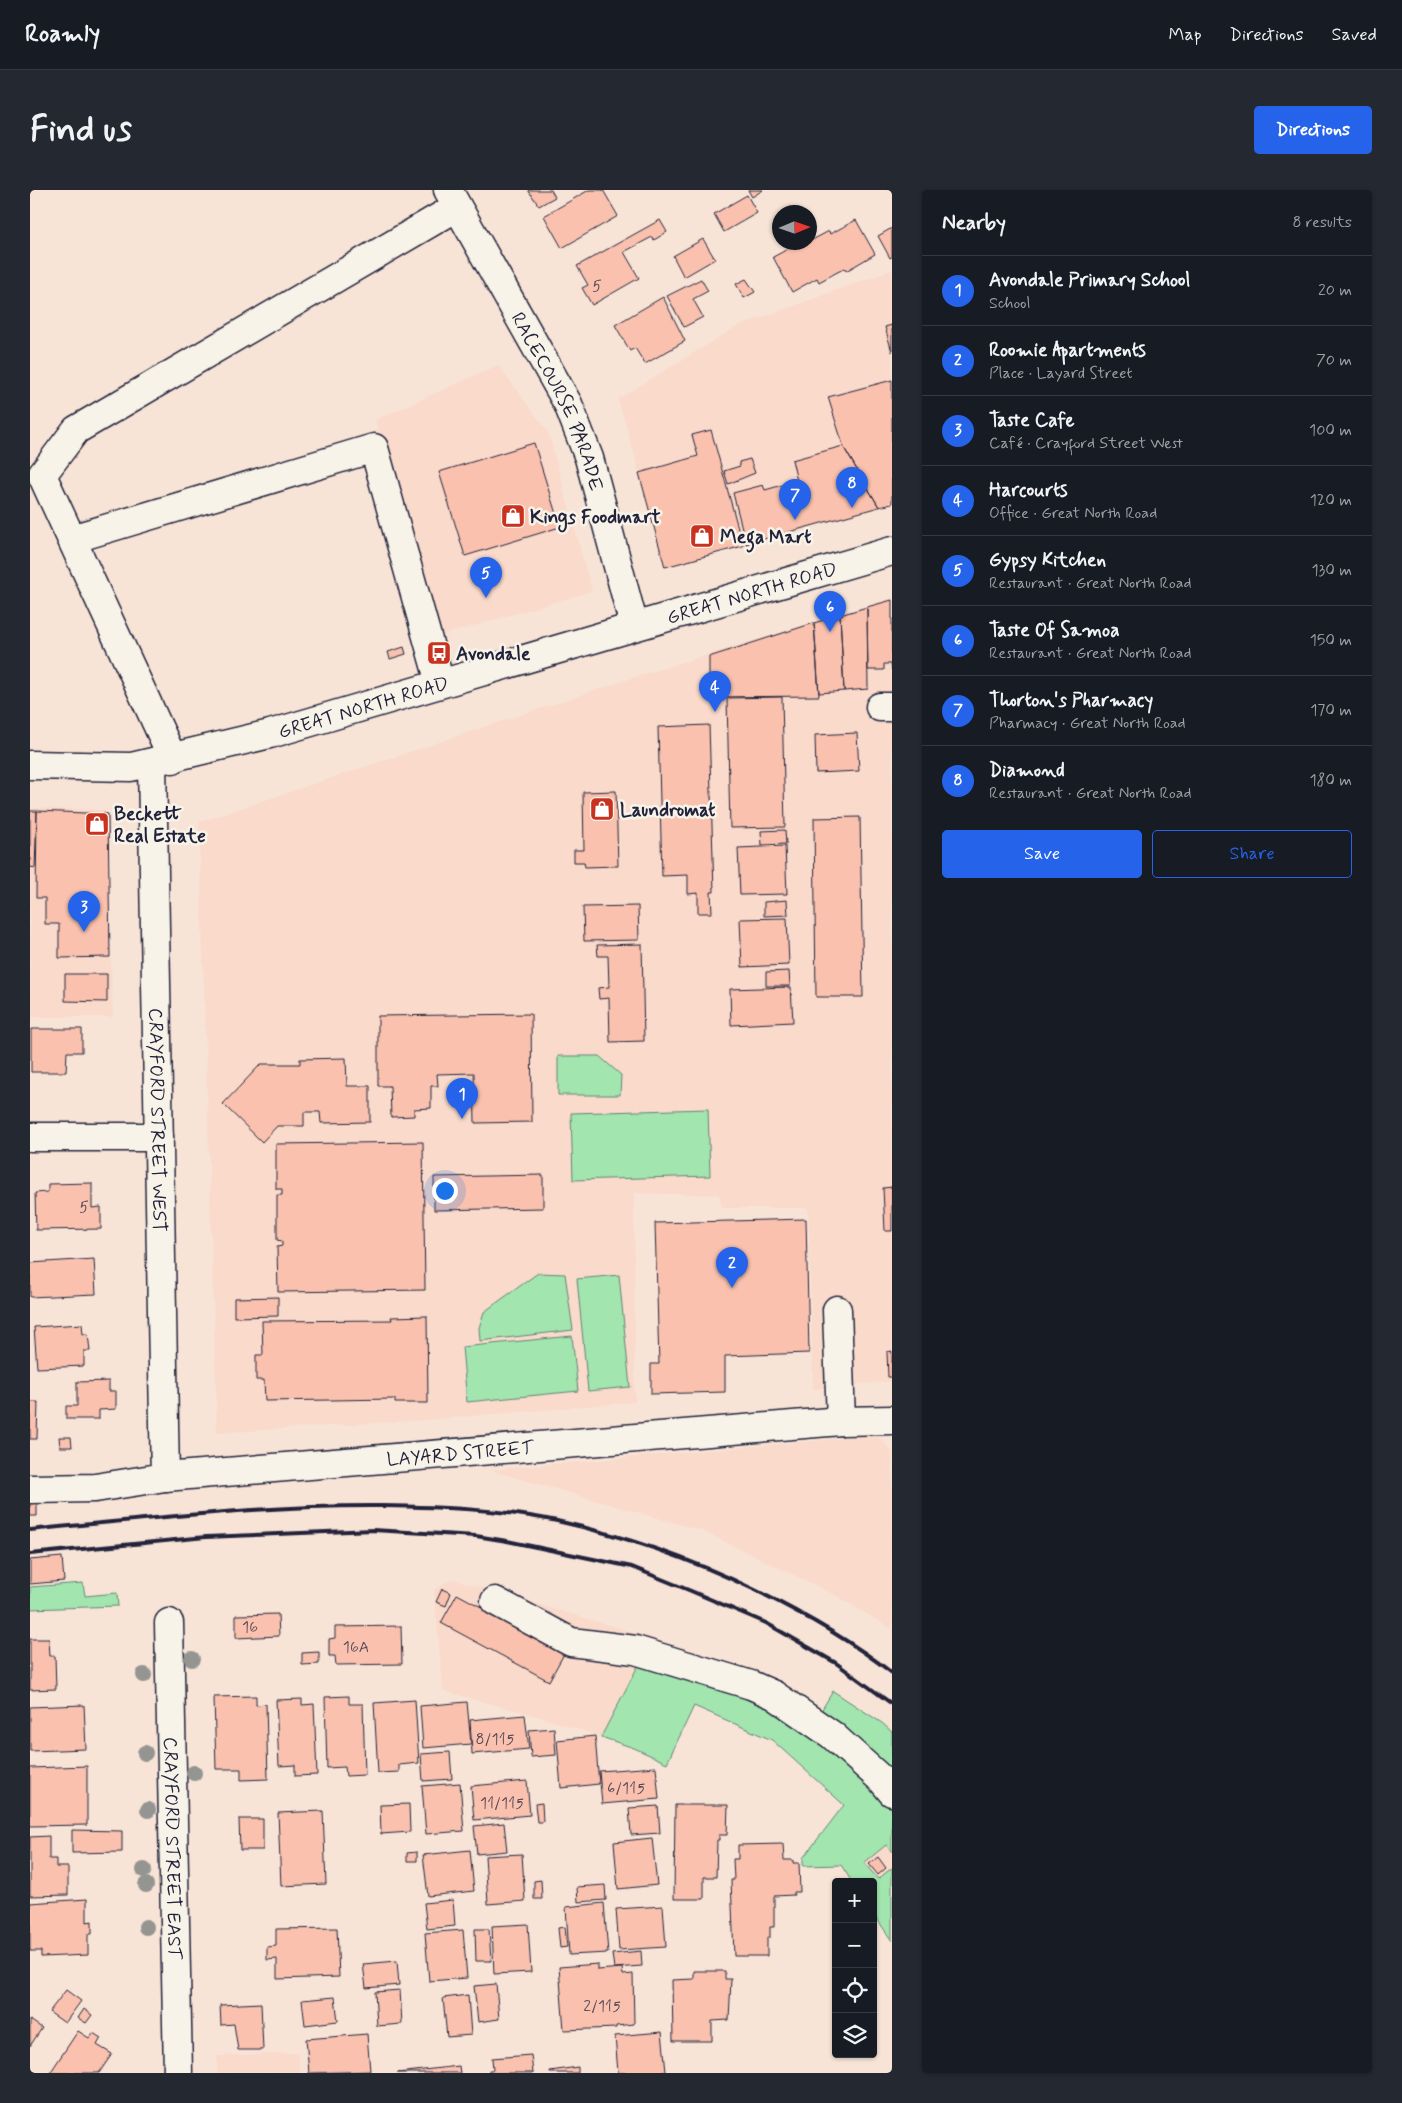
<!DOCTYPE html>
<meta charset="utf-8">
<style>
body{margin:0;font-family:Mynerve,sans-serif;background:#242831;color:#f1f3f6}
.controls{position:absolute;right:15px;bottom:15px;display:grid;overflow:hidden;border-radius:5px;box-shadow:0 1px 4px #0004}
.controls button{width:45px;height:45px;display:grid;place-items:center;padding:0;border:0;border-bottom:1px solid #363941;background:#171b24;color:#f1f3f6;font:25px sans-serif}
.compass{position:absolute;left:742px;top:15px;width:45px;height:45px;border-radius:50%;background:#171b24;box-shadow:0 1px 4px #0004;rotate:88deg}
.you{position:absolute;left:414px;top:1000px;width:18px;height:18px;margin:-12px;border:4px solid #fff;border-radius:50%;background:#1a73e8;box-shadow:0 0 0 8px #1a73e833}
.badge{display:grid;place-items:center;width:32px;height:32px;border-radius:50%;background:#2563eb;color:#fff;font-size:16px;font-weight:700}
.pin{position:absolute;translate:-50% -41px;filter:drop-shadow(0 1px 2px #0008)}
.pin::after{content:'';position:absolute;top:26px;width:18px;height:15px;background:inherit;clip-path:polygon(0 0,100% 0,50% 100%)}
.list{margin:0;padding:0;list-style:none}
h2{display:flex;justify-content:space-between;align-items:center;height:65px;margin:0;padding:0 20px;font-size:21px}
h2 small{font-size:16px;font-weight:400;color:#9ea1a6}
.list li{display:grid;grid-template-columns:32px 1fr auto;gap:15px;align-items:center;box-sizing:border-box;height:70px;padding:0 20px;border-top:1px solid #363941}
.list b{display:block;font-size:19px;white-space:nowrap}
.list p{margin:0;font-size:16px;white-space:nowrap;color:#9ea1a6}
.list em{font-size:16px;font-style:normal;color:#9ea1a6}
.actions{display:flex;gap:10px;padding:15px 20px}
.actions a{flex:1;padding:11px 0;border:1px solid #2563eb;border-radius:5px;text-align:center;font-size:18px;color:#2563eb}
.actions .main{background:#2563eb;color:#fff}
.icon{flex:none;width:28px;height:28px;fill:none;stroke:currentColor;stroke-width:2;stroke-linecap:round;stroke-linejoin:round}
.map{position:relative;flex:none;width:862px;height:1883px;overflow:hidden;border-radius:5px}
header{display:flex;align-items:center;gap:30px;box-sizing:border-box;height:70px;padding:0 25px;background:#171b24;border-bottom:1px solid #363941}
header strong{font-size:24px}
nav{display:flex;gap:28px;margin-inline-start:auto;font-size:18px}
.intro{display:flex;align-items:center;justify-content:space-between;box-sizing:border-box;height:120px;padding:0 30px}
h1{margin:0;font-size:35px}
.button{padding:12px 22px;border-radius:5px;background:#2563eb;color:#fff;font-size:18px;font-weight:700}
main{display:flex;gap:30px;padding:0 30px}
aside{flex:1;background:#171b24;border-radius:5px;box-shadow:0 1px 4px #0004}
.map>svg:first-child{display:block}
.built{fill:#f9dacb}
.green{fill:#a3e5af;stroke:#628475}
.building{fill:#fac2ae;stroke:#22223b}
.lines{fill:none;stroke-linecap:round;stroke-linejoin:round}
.minor-casing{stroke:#22223b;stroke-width:31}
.major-casing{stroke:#22223b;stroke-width:31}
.minor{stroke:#f7f3e8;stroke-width:28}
.major{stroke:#f7f3e8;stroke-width:28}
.rail{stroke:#22223b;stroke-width:4}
.tree{fill:#949491}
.labels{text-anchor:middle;stroke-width:5;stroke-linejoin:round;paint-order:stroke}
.number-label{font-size:16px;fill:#584a58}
.street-label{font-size:19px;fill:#22223b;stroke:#f7f3e8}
.poi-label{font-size:19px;font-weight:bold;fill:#22223b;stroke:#f7f3e8;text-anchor:start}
</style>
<header>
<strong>Roamly</strong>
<nav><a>Map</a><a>Directions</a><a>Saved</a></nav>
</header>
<div class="intro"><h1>Find us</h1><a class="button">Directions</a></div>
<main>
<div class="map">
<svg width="862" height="1883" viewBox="0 0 862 1883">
<rect width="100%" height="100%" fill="#f8e4d7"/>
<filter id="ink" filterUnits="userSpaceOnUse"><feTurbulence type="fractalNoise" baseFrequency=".02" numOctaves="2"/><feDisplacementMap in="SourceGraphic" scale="10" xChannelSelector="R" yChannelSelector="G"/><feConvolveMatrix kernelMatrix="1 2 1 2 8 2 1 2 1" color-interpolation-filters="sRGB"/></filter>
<g filter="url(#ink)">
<path class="built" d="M862,80V314L637,378L588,209L708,136Z
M468,175L518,242L562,401L406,447L345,230Z
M862,408V1191L783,1199L778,1018H692L689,1005L604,1003L605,1212L396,1230L187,1243L169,632L608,486Z
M0,618L75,620L83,827H0Z
M848,1245L862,1262V1439L807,1406L673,1341L459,1280Z
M422,1389L623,1448L571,1547L510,1527L413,1501L404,1400Z
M856,1655L862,1662V1678L848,1690L834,1673Z
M268,1863L270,1883H187V1866Z"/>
<path class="green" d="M528,866H569L591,885L590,905H528Z
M678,919L680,986L543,990L541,923Z
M508,1083L535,1084L543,1140L450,1151L449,1138L454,1122Z
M589,1085L600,1197L558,1201L547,1089Z
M542,1146L548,1201L437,1212L432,1157Z
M53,1393L55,1406L87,1403L88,1416L0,1419V1397Z
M608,1476L640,1482L736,1509L840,1589L862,1618V1662L856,1655L834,1673L848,1689L862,1678V1751L843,1723V1692H822L811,1675L773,1676V1668L814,1615L742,1550L664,1516L637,1573L604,1558L571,1547Z
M803,1501L852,1533L862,1542V1585L791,1521Z"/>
<path class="building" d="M498,0H521L525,7L509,16Z
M559,0H573L588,26L532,58L514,26Z
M718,0H733L722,7Z
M717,5L727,23L694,42L684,24Z
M630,30L637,42L624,50L622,47L594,62L609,88L562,115L552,98L558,95L547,76Z
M826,30L845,64L816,81L815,78L789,92L787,88L762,102L743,67L769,53L771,56L799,41L800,44Z
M862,38V67L860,68L848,46Z
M673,49L685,69L654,87L643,66Z
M671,89L678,101L663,109L673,127L654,137L637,106Z
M716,89L725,102L714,108L706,94Z
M633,107L655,151L615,174L605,158L600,161L585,135Z
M862,135V162L855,137Z
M862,190V314L849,317L814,258L798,207Z
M681,240L713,356L635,377L609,283L668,266L662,245Z
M504,253L530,337L435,366L409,282Z
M813,256L849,317L716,354L703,303L733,295L735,300L767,291L762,270Z
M720,269L725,283L698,294L694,281L710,276L709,272Z
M862,410V480L861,474H854V480H838L837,417Z
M837,417L838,499L814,501L810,425Z
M810,425L814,501L789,503L784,433Z
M784,433L789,506L679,507V467Z
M374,457L376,464L360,469L358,462Z
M752,507L755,637L700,638L697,508Z
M679,535L684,702H681L682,723H668V703L658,704V685L632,686L628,537Z
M827,543L829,581L786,583L785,545Z
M586,601L588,676L555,677L554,672H544V660H554L553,602Z
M0,621H7L5,678L0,677Z
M7,621L78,624L80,767L29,768V734H15V708H6Z
M830,627L833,807H786L784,628Z
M755,640L756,654L732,655L731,641Z
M755,656L757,704L710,705L708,658Z
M757,710L758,725L734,726V712Z
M608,716L609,750L554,751L553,717Z
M757,728L759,775L712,777L710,729Z
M612,754L614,851L580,852L579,808L569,809L568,798L579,797L578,766H568L567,755Z
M759,781L760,796H736V782Z
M35,784H77V812L35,811Z
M761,797L763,832L701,835L700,799Z
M501,824L502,932L445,933L444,883L407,884L408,896H401V918L384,919V926L361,927L360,896H348V826Z
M1,839H52V862H37L36,882H1Z
M316,868L317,896H340V932L291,933L290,922H274V936H247L232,952L193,914L231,874H270V869Z
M393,952L395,1100L248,1102L247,1057L252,1056V1051L247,1050V1005H252V999H246V954Z
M513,985V1018L404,1020V987Z
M62,993V1018L71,1017V1039L6,1040L5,1003L18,1002V994Z
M862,997V1041H855L853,998Z
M776,1029L779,1163L695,1166V1202L621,1204V1174H629L625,1033Z
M64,1069L66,1104L0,1107V1073Z
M248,1107V1126L204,1127V1108Z
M397,1126L398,1213H365V1209L235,1211L234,1190H226V1165H233L232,1131L362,1130L361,1127Z
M52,1134L53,1144H58L60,1161H54V1176L7,1178L4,1137Z
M862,1161V1187H858L857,1162Z
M79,1191V1201H86V1219L69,1220V1229H36V1216H47V1192Z
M0,1212H8L7,1249H0Z
M29,1247H41L42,1257H30Z
M0,1313H7V1326H0Z
M32,1367L34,1391L0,1394V1370Z
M412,1399L421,1403L416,1416L406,1412Z
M427,1404L535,1462L519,1491L411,1433Z
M248,1424L249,1446L206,1448V1425Z
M371,1436L372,1474L306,1475L305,1466H299V1449L305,1448V1437Z
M0,1449H19L20,1466H25L26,1499L0,1500Z
M289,1462V1474L272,1475V1463Z
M226,1506V1515L236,1514L238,1589L211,1590V1579H186L184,1507Z
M319,1506V1514H333L335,1585L316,1586L315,1577L297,1578L295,1507Z
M272,1509V1515L284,1514L287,1585L265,1586V1575L249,1576L246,1510Z
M385,1510L389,1573L369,1575V1582L348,1583L344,1513Z
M437,1512L441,1554L393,1558L390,1516Z
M54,1515L56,1559L0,1561V1517Z
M495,1525L499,1559L442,1564L440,1530Z
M524,1538L526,1565L501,1567L499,1540Z
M565,1546L569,1594L531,1598L527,1550Z
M420,1562L422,1589L393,1591L391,1564Z
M57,1576V1635L0,1636V1578Z
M626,1577L629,1609L572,1614L569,1581Z
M497,1591L500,1625L444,1630L441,1596Z
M430,1593L434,1641L396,1644L392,1596Z
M512,1613L513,1632H507L505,1614Z
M379,1614L380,1642L351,1644L350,1615Z
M645,1615H698L697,1645H689V1650H687L686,1687H674V1709H644Z
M628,1616L630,1643L601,1645L599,1618Z
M293,1621L296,1694L251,1696L248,1623Z
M209,1629H233V1660H210Z
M474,1633L477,1661L447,1664L444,1636Z
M42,1640L92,1641V1662L42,1663Z
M19,1646V1669H26V1677H38V1705L0,1706V1647Z
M622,1648L627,1695L588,1699L584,1652Z
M753,1654L754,1670H763V1673H769L770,1702H764V1705L744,1706V1737H740V1747H737V1766H704L701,1690H704L703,1669H708V1655Z
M440,1660L444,1701L398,1706L393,1665Z
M387,1662V1671H377V1663Z
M492,1664L495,1711L458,1714L455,1666Z
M848,1667L856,1678L848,1685L839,1674Z
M511,1690L512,1709H504V1691Z
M575,1695L576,1710L548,1712L547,1697Z
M57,1709V1732L62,1731V1744H58V1765L11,1767V1761H0V1713Z
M423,1710L425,1736L397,1739L394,1713Z
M574,1713L578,1763L539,1765L536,1717Z
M633,1716L636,1757L589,1760L586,1719Z
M498,1734L501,1782L464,1784L462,1736Z
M535,1737L537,1757L530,1758L528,1738Z
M307,1738L309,1787L247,1789V1769L237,1770V1757L246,1756V1739Z
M445,1739H459L461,1771H446Z
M433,1740L437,1788L399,1791L395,1743Z
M611,1761L612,1776L584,1778L582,1764Z
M367,1771L369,1795L336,1798L333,1774Z
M568,1774V1780L592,1778L593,1785L603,1784L604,1834L586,1836V1838L534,1840L529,1777Z
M664,1781H695V1789H701L699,1830L682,1831V1851H643L642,1790L664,1789Z
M466,1794L469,1829L448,1832L444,1796Z
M36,1800L51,1811L35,1833L19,1822Z
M370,1800L372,1834L347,1836L345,1802Z
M438,1805L441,1845L417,1847L413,1808Z
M305,1807L308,1831L275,1835L272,1810Z
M231,1813L233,1860H208L204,1834L191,1835L190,1815Z
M54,1819L62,1825L56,1833L48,1828Z
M0,1830L12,1838L0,1856Z
M48,1841L59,1848L63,1843L71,1848L67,1855L82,1864L69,1883H20Z
M632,1842L636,1882L588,1883L585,1846Z
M337,1844L340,1881L279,1883L276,1849Z
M501,1865L503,1883H459V1880H463L462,1868Z
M429,1876L430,1883H367Z
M548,1877V1883H520V1881Z"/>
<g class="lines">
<defs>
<g id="minor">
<path id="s1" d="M418,0L538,214L559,268L604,436"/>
<path d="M42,349L344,258L410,493"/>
<path d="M850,517H862"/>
<path d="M143,569L12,285L46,240L427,17"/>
<path id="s2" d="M122,574L135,1287"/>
<path d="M0,947H129"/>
<path d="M807,1120L811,1231"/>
<path id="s3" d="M0,1299L65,1298L135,1287L811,1231L862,1230"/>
<path d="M465,1411L541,1452L605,1460L721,1495L744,1505L802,1545L852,1590L862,1602"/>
<path id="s4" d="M139,1433L148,1883"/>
</g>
<g id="major">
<path id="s5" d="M0,575L101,577L240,544L862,361"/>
</g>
</defs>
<use href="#minor" class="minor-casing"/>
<use href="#major" class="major-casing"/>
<use href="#minor" class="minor"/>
<use href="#major" class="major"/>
<path class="rail" d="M0,1340C117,1329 234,1315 352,1316C410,1317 470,1319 527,1331C595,1346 661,1369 723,1399C772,1423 819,1449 862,1483
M0,1364L176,1347L343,1340L446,1346L477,1351L602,1377L661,1401L736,1433L806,1473L862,1514"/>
</g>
<g class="tree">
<circle cx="162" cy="1469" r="8"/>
<circle cx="114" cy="1485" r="8"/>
<circle cx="115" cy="1563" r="8"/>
<circle cx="164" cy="1583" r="8"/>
<circle cx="118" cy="1620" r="8"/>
<circle cx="114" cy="1680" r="8"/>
<circle cx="116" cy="1695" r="8"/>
<circle cx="116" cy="1737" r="8"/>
</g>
</g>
<defs>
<symbol id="shop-square" viewBox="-11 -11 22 22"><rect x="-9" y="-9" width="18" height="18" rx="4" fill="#c8321e" stroke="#f7f3e8"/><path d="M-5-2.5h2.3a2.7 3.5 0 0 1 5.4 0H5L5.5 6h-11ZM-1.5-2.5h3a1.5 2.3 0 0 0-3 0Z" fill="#fff"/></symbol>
<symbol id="bus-square" viewBox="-11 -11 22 22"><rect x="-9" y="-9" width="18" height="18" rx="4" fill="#c8321e" stroke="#f7f3e8"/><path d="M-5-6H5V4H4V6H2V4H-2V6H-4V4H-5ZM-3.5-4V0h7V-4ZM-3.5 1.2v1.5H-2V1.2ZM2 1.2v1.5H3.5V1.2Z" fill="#fff"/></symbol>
</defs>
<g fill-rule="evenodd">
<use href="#shop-square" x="469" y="312" width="28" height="28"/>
<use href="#shop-square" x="658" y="332" width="28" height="28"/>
<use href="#bus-square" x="395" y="449" width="28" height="28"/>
<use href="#shop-square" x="558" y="605" width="28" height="28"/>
<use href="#shop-square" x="53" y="620" width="28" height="28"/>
</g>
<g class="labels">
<g class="number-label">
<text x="567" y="101">5</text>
<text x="54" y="1022">5</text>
<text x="220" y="1442">16</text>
<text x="326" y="1462">16A</text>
<text x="465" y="1554">8/115</text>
<text x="596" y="1603">6/115</text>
<text x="472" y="1618">11/115</text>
<text x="572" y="1821">2/115</text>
</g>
<g class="street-label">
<text dy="7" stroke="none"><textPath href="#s1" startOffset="239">RACECOURSE PARADE</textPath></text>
<text dy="7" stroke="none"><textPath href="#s5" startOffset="746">GREAT NORTH ROAD</textPath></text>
<text dy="7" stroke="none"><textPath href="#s5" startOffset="341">GREAT NORTH ROAD</textPath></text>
<text dy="7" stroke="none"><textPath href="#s2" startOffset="356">CRAYFORD STREET WEST</textPath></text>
<text dy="7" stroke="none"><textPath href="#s3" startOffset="432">LAYARD STREET</textPath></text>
<text dy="7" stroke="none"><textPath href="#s4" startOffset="225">CRAYFORD STREET EAST</textPath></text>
</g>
<g class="poi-label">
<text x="500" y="333">Kings Foodmart</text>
<text x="690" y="353">Mega Mart</text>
<text x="426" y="470">Avondale</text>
<text x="590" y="626">Laundromat</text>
<text x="84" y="630">Beckett<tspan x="84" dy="22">Real Estate</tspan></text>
</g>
</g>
</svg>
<div class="controls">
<button>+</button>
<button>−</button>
<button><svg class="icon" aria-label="locate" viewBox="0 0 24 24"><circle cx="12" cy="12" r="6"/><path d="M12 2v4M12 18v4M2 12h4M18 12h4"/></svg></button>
<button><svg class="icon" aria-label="layers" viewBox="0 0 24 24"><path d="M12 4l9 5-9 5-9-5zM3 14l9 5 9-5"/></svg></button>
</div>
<svg class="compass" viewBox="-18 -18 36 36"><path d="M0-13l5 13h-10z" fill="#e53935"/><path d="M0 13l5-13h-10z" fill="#9ea1a6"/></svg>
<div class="you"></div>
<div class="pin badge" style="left:432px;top:929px">1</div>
<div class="pin badge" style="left:702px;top:1098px">2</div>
<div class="pin badge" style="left:54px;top:742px">3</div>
<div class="pin badge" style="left:685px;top:522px">4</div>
<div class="pin badge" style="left:456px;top:408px">5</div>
<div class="pin badge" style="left:800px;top:442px">6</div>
<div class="pin badge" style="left:765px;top:330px">7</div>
<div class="pin badge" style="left:822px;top:318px">8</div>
</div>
<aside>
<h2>Nearby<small>8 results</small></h2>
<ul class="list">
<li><span class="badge">1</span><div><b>Avondale Primary School</b><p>School</p></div><em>20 m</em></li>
<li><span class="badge">2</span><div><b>Roomie Apartments</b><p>Place · Layard Street</p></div><em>70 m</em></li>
<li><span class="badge">3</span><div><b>Taste Cafe</b><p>Café · Crayford Street West</p></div><em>100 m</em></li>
<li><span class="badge">4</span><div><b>Harcourts</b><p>Office · Great North Road</p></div><em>120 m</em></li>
<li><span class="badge">5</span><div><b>Gypsy Kitchen</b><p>Restaurant · Great North Road</p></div><em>130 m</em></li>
<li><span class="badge">6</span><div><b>Taste Of Samoa</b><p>Restaurant · Great North Road</p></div><em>150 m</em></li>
<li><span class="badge">7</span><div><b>Thorton's Pharmacy</b><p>Pharmacy · Great North Road</p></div><em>170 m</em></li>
<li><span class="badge">8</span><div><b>Diamond</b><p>Restaurant · Great North Road</p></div><em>180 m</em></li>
</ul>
<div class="actions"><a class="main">Save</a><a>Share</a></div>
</aside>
</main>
